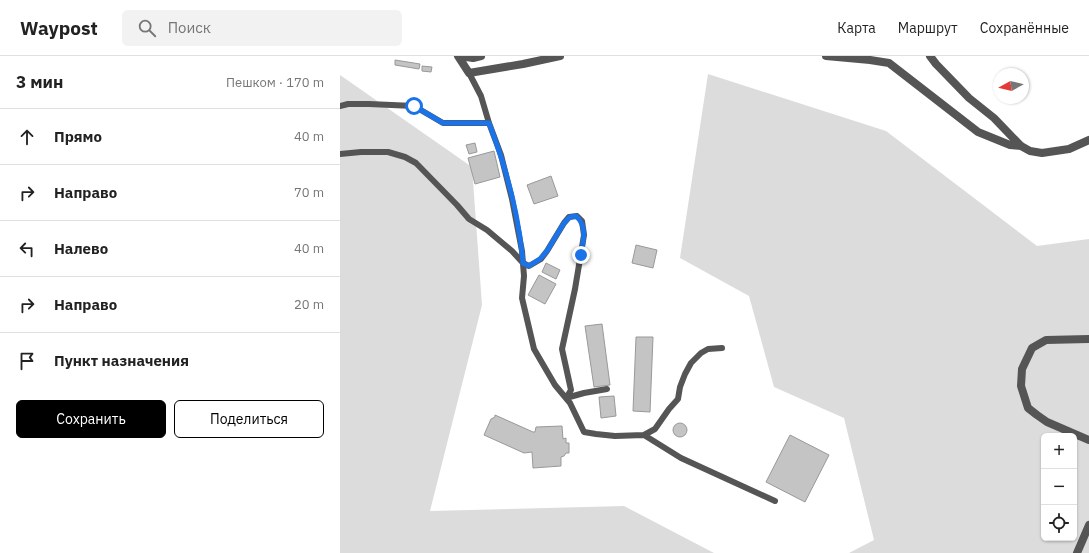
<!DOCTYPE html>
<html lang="ru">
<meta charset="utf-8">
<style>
body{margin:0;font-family:"IBM Plex Sans",sans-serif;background:#f2f2f2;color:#222}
.controls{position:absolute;right:12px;bottom:12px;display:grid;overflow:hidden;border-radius:6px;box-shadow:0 1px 3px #0004}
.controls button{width:36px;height:36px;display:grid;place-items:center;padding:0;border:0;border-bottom:1px solid #e0e0e0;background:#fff;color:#222;font:20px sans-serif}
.compass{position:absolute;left:653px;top:12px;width:36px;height:36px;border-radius:50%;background:#fff;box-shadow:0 1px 3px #0004;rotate:262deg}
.stop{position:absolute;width:12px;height:12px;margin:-9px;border:3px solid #1a73e8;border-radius:50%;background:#fff}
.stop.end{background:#1a73e8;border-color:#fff;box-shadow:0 1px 4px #0008}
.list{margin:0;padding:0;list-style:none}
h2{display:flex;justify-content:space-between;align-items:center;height:52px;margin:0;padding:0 16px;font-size:17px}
h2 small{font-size:13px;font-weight:400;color:#767676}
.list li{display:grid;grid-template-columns:26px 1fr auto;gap:12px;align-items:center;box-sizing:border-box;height:56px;padding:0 16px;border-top:1px solid #e0e0e0}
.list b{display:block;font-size:15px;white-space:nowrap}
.list em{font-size:13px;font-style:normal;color:#767676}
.actions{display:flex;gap:8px;padding:12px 16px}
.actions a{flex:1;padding:9px 0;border:1px solid #000;border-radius:6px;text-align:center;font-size:14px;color:#000}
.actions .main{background:#000;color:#fff}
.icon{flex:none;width:22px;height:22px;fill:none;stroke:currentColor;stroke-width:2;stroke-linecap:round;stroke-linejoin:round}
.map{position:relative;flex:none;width:749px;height:497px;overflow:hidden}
header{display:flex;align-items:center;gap:24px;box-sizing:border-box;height:56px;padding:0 20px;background:#fff;border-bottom:1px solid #e0e0e0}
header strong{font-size:19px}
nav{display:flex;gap:22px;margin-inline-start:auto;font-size:14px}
.search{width:280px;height:36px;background:#f2f2f2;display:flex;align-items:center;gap:10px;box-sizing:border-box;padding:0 14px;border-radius:6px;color:#767676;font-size:15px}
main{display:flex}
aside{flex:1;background:#fff}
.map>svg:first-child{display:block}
.green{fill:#dcdcdc;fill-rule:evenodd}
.building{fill:#c4c4c4;stroke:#999}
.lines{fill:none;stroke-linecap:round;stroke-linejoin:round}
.service{stroke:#555;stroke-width:6}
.minor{stroke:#555;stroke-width:8}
.route{stroke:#1a73e8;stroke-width:5}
</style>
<header>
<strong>Waypost</strong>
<div class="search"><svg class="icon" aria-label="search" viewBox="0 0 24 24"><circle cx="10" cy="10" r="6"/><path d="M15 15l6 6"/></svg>Поиск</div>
<nav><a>Карта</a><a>Маршрут</a><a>Сохранённые</a></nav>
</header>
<main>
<aside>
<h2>3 мин<small>Пешком · 170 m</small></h2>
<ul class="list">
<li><svg class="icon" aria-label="ahead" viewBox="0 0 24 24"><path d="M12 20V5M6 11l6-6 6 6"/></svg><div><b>Прямо</b></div><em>40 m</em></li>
<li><svg class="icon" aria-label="right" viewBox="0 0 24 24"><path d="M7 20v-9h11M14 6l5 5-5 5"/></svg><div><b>Направо</b></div><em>70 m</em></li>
<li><svg class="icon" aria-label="left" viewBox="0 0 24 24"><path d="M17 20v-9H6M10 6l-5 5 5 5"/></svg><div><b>Налево</b></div><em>40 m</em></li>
<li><svg class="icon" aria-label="right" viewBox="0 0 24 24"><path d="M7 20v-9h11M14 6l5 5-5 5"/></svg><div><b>Направо</b></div><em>20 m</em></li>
<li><svg class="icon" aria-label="arrive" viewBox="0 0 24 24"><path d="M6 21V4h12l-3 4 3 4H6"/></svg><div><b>Пункт назначения</b></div></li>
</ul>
<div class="actions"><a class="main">Сохранить</a><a>Поделиться</a></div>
</aside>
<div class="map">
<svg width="749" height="497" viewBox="0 0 749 497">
<rect width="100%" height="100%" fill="#fff"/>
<path class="green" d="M368,18L546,75L697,190L749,183V497H509L534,484L504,362L434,331L409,240L340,202ZM704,380H734V482H704Z
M0,19L132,111L142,249L90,455L284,450L374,497H0Z"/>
<path class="building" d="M55,4L80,8L79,13L55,9Z
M82,10L92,11L91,16L82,15Z
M135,87L137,96L129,98L126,89Z
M154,95L160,121L135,128L128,102Z
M211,120L218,140L194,148L187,129Z
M296,189L317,194L313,212L292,207Z
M206,207L220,214L216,223L202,216Z
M199,219L216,228L205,248L188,239Z
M262,268L270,329L254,331L245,270Z
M296,281H313L310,356L293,355Z
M274,340L276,360L261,362L259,341Z
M155,359L193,376H195L196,371L222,370L223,383L226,382V387H229V397H226L224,400L221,401V410L193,412L192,396L184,397L144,379L151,363L155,361Z
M333 374a7 7 0 1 1 14 0a7 7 0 1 1-14 0Z
M450,379L489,399L465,446L426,426Z"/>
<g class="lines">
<path class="service" d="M129,17L141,40L149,67L161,99L172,143L182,195L184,220L182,242L194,293L215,329L230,347L244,376L256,378L275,380L304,379L341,402L435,445
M0,50L8,48H29L74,50L103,67H149
M0,98L21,96H48L65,101L76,107L117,149L129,163L147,174L172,195L183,207L189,210L201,203L207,195L224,167L229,161L237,160L242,165L244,179L235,233L222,293L231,334L226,342
M226,342L244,337L267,333
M304,379L315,373L329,353L338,343L340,331L345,318L351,307L361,297L368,293L382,292"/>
<path class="minor" d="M118,0L129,17L183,8L220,0
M120,0L133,2L141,0
M486,0L530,4L549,7L638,76L670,89L681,90
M590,0L596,8L629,42L654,62L681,90L690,95L702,97L729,93L749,84
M749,283L706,284L692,292L682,313L681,330L688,352L697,359L707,366L749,384
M737,497L749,469"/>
</g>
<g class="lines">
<path class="route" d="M74,50L103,67H149C166,111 179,160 183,207L189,210L200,203L207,195L224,167L230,161L236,160C248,171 243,185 241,199"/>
</g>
</svg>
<div class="controls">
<button>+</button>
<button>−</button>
<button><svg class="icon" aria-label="locate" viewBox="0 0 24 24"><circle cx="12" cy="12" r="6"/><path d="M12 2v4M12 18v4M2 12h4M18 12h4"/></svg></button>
</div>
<svg class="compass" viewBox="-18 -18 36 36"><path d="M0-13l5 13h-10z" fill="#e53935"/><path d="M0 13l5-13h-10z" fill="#767676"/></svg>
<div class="stop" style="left:74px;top:50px"></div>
<div class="stop end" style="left:241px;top:199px"></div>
</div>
</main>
